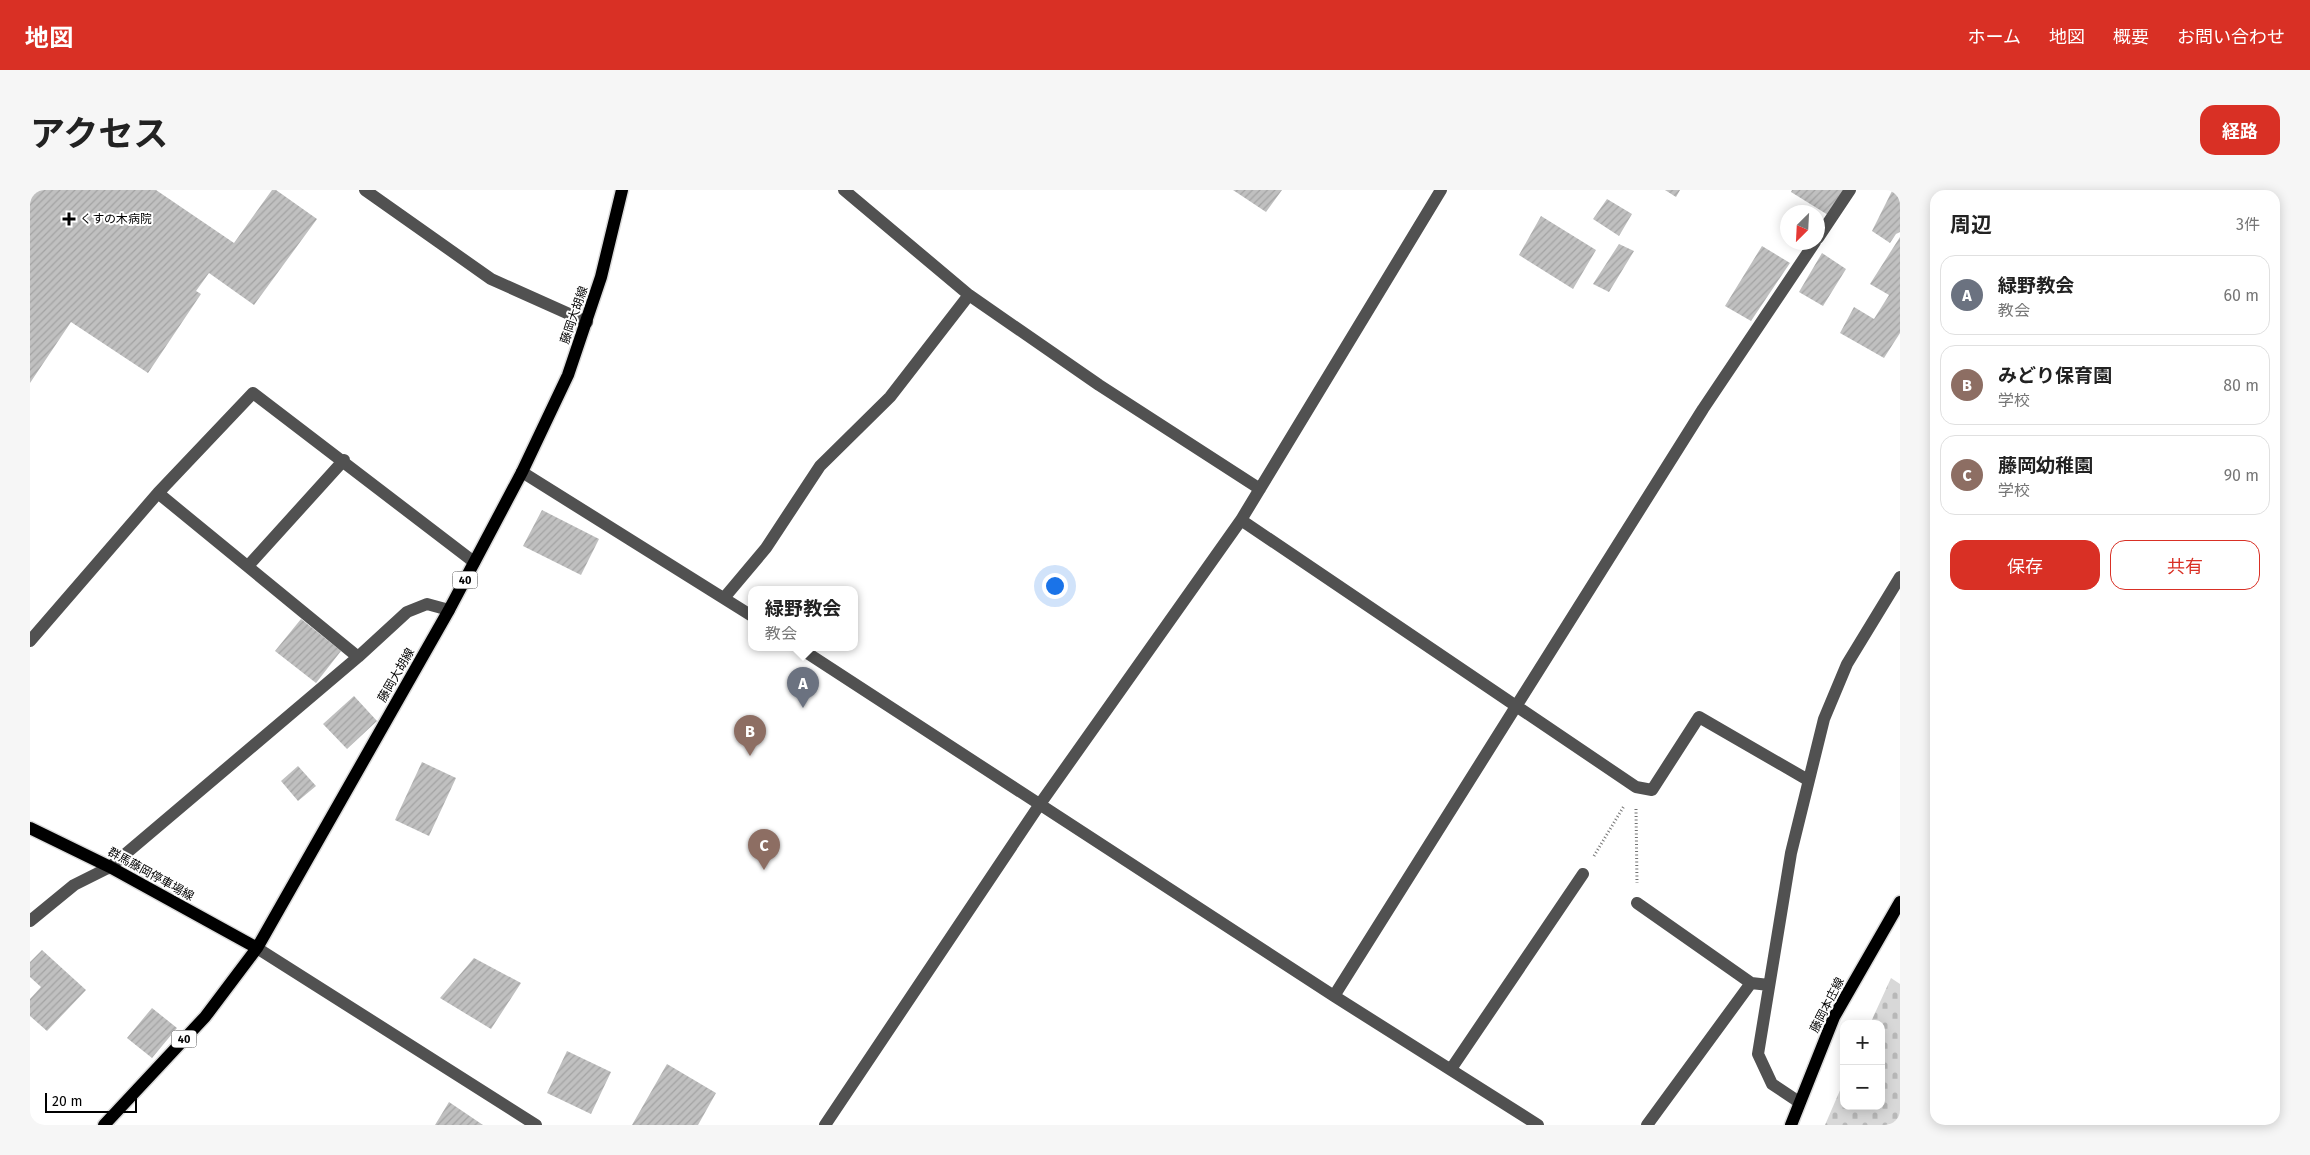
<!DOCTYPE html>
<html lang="ja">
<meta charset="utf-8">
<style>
body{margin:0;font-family:"Fira Sans","Noto Sans JP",sans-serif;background:#f6f6f6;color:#222}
.controls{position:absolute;right:15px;bottom:15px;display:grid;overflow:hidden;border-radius:10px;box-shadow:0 2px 12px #0003}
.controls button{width:45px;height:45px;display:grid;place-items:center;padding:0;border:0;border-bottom:1px solid #e0e0e0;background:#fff;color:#222;font:25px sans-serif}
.compass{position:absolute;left:1750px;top:15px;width:45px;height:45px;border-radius:50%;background:#fff;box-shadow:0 2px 12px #0003;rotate:204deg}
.scale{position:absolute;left:15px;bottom:12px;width:92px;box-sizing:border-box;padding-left:5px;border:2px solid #000;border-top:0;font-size:14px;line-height:18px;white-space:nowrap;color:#000;-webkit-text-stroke:4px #fff;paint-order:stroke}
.you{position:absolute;left:1024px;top:395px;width:18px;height:18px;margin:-12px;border:4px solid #fff;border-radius:50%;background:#1a73e8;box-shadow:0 0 0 8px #1a73e833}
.badge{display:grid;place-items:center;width:32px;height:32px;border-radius:50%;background:#d93025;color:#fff;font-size:16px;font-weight:700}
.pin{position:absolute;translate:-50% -41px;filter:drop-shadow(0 1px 2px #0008)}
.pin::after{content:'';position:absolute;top:26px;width:18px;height:15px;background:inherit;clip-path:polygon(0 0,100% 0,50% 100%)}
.popup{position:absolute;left:718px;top:396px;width:110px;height:65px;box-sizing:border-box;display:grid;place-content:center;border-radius:10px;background:#fff;filter:drop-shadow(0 1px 4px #0005);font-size:16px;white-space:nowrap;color:#767676}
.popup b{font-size:19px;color:#222}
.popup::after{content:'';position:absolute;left:50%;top:100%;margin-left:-10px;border:10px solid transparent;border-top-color:#fff}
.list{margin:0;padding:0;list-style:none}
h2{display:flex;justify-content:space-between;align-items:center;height:65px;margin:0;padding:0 20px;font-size:21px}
h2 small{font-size:16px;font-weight:400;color:#767676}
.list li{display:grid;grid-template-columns:32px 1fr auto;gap:15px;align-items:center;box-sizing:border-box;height:80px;margin:0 10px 10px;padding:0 10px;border:1px solid #e0e0e0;border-radius:15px}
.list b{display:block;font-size:19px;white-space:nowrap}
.list p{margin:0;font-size:16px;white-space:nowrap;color:#767676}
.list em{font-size:16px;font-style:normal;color:#767676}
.actions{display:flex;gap:10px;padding:15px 20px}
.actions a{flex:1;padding:11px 0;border:1px solid #d93025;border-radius:15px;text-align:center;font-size:18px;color:#d93025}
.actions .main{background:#d93025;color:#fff}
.map{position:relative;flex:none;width:1870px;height:935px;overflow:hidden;border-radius:15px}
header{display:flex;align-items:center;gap:30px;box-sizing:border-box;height:70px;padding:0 25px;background:#d93025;color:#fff}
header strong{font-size:24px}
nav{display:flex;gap:28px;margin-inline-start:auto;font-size:18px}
.intro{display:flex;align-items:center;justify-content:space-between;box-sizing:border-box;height:120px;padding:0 30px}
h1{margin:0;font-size:35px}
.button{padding:12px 22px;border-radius:15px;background:#d93025;color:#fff;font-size:18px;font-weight:700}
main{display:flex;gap:30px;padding:0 30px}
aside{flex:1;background:#fff;border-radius:15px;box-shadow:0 2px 12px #0003}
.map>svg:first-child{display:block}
.cemetery{fill:url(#cemetery-stones)}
.building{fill:url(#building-hatch)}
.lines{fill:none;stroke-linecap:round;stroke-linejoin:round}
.major-casing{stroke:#dbdbdb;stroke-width:15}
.path{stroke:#737373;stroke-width:3;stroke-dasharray:1 2.5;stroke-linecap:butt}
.minor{stroke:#515151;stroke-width:12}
.major{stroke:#000;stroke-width:12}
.poi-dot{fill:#000;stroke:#fff;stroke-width:2}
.labels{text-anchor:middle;stroke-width:4;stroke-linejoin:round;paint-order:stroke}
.shield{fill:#fff;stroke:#4c4c4c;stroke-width:1}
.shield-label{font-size:11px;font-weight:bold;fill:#000}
.poi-label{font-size:12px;fill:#000;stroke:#fff;text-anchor:start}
.street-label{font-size:12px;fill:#000;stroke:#fff}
</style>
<header>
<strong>地図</strong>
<nav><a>ホーム</a><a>地図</a><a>概要</a><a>お問い合わせ</a></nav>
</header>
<div class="intro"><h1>アクセス</h1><a class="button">経路</a></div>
<main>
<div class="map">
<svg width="1870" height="935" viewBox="0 0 1870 935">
<defs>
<pattern id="cemetery-stones" width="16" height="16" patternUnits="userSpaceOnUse" patternTransform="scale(1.25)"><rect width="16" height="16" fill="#d8d8d8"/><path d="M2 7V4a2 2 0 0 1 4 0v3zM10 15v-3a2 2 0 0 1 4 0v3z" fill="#b8b8b8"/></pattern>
<pattern id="building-hatch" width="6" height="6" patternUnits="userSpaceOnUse" patternTransform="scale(1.25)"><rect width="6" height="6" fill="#c0c0c0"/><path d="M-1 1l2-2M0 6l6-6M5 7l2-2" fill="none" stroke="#a3a3a3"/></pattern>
</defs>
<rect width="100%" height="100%" fill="#fff"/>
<path class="cemetery" d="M1861,788L1870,794V935H1795L1814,891V916H1851V834H1840Z"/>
<path class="building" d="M0,0H126L204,53L242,0H246L287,29L224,115L179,83L166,101L171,104L118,183L41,132L0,193Z
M1203,0H1252L1236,22Z
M1635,0H1650L1646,7Z
M1762,0H1814L1798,25L1761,2Z
M1862,1L1870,6V42L1866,44L1860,53L1842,41Z
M1577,9L1602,24L1589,46L1563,29Z
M1511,26L1566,60L1543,99L1489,65Z
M1870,47V143L1854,168L1810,143L1824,117L1844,129L1859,105L1840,94Z
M1589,54L1604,61L1579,102L1563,94Z
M1732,56L1760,73L1721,131L1695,116Z
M1792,63L1816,79L1793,116L1769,102Z
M512,320L569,349L551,385L493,356Z
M271,429L311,461L286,493L245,461Z
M324,506L347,531L317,559L293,534Z
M392,572L426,588L399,646L365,630Z
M268,576L286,596L268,611L251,591Z
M12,760L56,800L17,841L0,826V809L11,797L0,787V772Z
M444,768L491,793L461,839L410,808Z
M122,818L147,838L122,868L97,848Z
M537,861L581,882L561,924L517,903Z
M637,874L686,903L668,935H602Z
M419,912L453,935H405Z"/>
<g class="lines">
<defs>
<path id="major" d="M0,638L80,677L227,758
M74,935L175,827L227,758L419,420L492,282L538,185L571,87L592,0
M1761,935L1804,827L1870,712"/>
</defs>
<use href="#major" class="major-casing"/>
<path class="path" d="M1606,619L1607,693
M1564,666L1594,616"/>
<path class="minor" d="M335,0L461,89L557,132
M814,0L939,105L1069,195L1230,299
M1788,48L1820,0
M492,282L722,426
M128,303L328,467
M1211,330L1606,597L1622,600L1669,527L1778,590
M218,376L314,270
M694,408L736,358L790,276L860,207L939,105
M0,451L128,303L223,203L444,372
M768,457L1304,806L1508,935
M1607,713L1721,793
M0,731L44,695L80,677L328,467L377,422L397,414L419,420
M227,758L506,935
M1304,806L1673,219L1785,52
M1421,879L1553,684
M1769,912L1742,894L1728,864L1761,663L1794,529L1817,474L1870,387
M795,935L1010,614L1211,330L1411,0
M1617,935L1721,793L1739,795"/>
<use href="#major" class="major"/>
</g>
<path class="poi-dot" d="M36.5 21.5h5v5h5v5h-5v5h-5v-5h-5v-5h5z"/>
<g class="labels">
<g class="shield">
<rect x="422.5" y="381.5" width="25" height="17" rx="4"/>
<rect x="141.5" y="840.5" width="25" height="17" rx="4"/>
</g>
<g class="shield-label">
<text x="435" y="394">40</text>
<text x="154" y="853">40</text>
</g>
<g class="poi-label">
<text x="50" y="33">くすの木病院</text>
</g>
<g class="street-label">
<text transform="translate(544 125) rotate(-71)" y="4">藤岡大胡線</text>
<text transform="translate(366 485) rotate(-60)" y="4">藤岡大胡線</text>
<text transform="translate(121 684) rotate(29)" y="4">群馬藤岡停車場線</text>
<text transform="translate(1797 815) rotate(-63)" y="4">藤岡本庄線</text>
</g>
</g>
</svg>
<div class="controls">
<button>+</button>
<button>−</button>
</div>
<svg class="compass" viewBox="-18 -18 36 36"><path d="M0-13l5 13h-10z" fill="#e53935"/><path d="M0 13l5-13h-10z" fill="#767676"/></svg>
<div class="scale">20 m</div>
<div class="you"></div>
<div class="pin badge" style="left:773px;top:518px;background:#6b7280">A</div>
<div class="popup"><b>緑野教会</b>教会</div>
<div class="pin badge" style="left:720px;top:566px;background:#8d6e63">B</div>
<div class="pin badge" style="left:734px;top:680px;background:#8d6e63">C</div>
</div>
<aside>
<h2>周辺<small>3件</small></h2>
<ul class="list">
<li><span class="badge" style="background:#6b7280">A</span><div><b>緑野教会</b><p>教会</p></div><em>60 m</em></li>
<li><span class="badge" style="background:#8d6e63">B</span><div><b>みどり保育園</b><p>学校</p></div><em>80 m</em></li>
<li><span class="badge" style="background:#8d6e63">C</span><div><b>藤岡幼稚園</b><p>学校</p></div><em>90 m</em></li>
</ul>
<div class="actions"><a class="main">保存</a><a>共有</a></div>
</aside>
</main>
